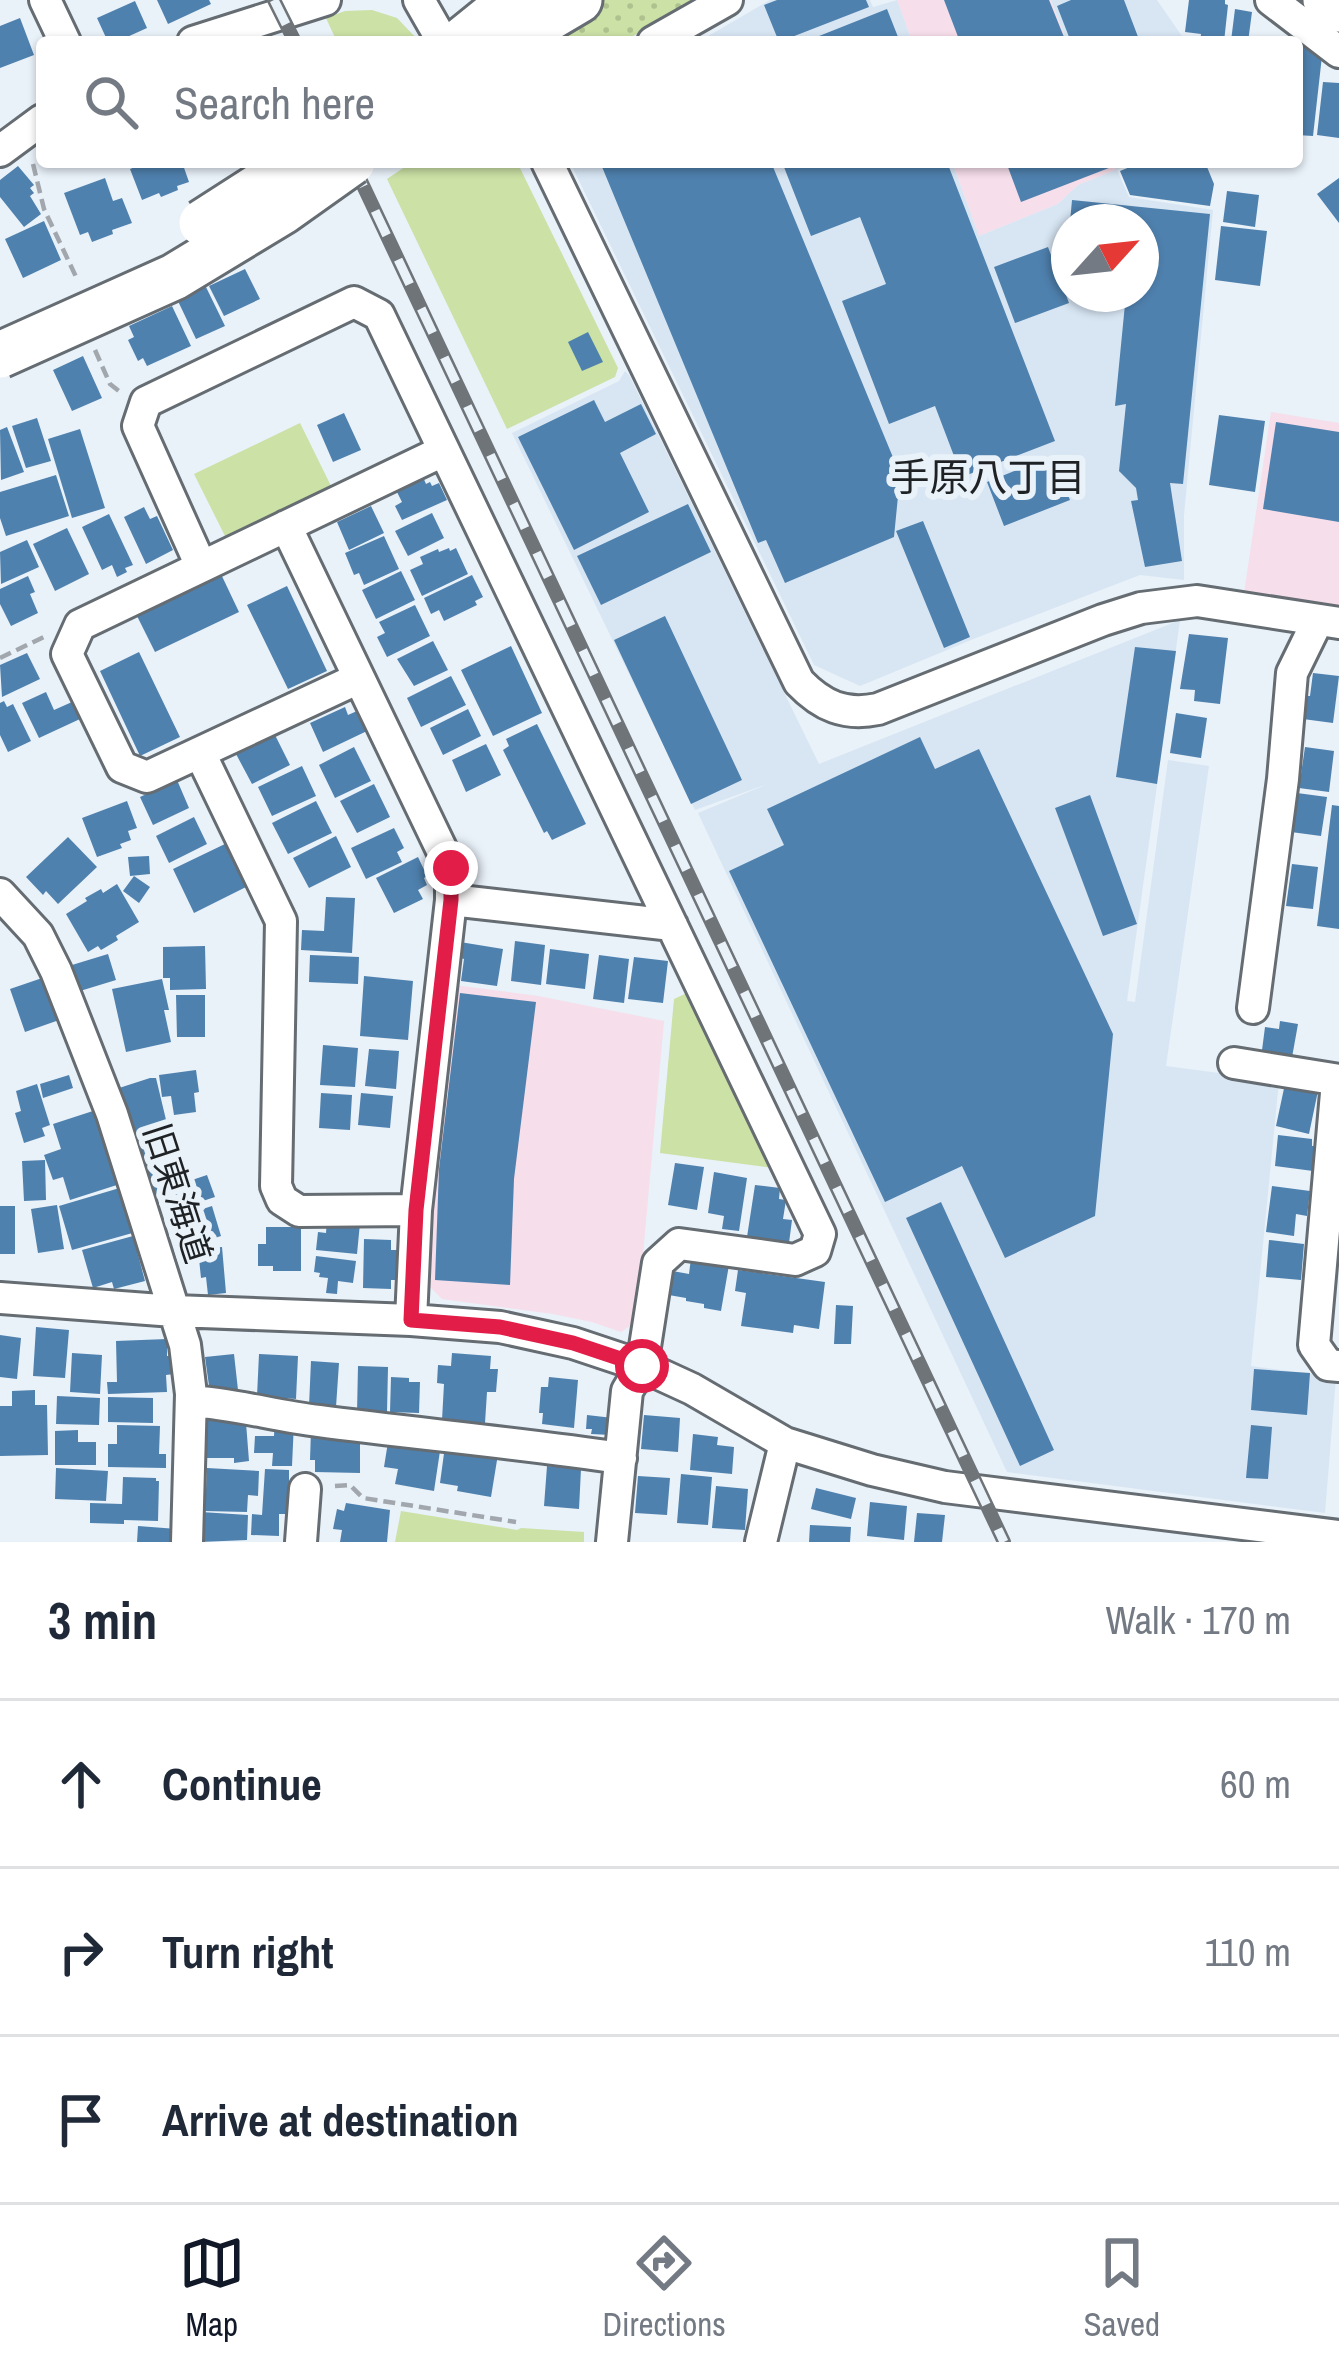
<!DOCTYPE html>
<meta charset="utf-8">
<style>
body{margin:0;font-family:"Archivo Narrow","Noto Sans JP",sans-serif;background:#f6f6f7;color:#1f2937}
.compass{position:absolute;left:1051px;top:204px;width:108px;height:108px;border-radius:50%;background:#fff;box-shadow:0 3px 9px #0004;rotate:63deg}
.stop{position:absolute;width:36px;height:36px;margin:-27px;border:9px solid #e11d48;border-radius:50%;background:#fff}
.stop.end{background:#e11d48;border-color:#fff;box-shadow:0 3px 12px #0008}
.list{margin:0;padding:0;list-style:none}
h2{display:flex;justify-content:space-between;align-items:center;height:156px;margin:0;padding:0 48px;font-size:51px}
h2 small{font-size:39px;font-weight:400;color:#747a83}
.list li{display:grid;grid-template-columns:78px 1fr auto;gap:36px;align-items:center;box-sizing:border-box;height:168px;padding:0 48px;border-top:3px solid #e0e1e3}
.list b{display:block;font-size:45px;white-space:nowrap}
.list em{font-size:39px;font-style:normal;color:#747a83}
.icon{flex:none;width:66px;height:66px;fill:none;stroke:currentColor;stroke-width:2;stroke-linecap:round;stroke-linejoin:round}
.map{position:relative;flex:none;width:1339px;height:1542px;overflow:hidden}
.search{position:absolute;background:#fff;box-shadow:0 3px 9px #0004;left:36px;right:36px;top:36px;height:132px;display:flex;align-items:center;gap:30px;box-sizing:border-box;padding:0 42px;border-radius:12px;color:#747a83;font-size:45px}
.sheet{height:660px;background:#fff}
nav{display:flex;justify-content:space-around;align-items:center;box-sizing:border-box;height:168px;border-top:3px solid #e0e1e3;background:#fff;font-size:33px;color:#747a83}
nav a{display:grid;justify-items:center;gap:6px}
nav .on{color:#111827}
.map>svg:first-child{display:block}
.commercial{fill:#f6deea}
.built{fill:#d8e6f4;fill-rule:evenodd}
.grass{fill:url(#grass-dots)}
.park{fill:#cbe1a5}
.building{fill:#4f81ae}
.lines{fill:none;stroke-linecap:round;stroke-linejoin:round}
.minor-casing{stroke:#656c72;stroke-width:36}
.highway-casing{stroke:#656c72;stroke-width:51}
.path{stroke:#a1a7ad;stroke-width:4.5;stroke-dasharray:12 6;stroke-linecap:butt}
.minor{stroke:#fff;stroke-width:30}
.highway{stroke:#fff;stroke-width:45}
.rail-casing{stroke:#6f7479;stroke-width:14}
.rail{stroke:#e9f1f9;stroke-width:9;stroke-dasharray:27;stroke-linecap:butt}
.highway-bridge-casing{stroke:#656c72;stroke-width:51;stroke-linecap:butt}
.highway-bridge{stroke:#fff;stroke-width:45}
.route{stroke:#e11d48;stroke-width:15}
.labels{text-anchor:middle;stroke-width:12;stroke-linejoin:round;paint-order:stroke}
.street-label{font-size:36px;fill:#1f2225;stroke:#e9f1f9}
.neighbourhood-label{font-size:39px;fill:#1f2225;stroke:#e9f1f9}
</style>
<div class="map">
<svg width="1339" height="1542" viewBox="0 0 1339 1542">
<defs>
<pattern id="grass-dots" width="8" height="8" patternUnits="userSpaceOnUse" patternTransform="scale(3)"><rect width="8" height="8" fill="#cbe1a5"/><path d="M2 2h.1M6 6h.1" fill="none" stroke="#aec18e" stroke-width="1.8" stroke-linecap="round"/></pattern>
</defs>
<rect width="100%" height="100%" fill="#e9f1f9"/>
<path class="commercial" d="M897,0H1051L1067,42H912Z
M952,162H1114L1117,170L1078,185L1058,204L979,236Z
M1271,412L1339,423V607L1244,593Z
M454,985L538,996L664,1021L637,1321L621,1332L592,1322L553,1314L442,1299L425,1282L428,1202Z"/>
<path class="built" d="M770,0H870L873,7L897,0L912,42H698Z
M1051,0H1157L1186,42H1067Z
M570,162H952L979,236L1058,204L1078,185L1116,170L1114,162H1134L1117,170L1129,197L1213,210L1184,515V580L1140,575L976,638L860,686L814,665ZM1069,222H1141V294H1069Z
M625,371L629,375L819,764L1180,620L1127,1001L1135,1002L1168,760L1209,766L1166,1066L1279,1081L1251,1366L1336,1377L1325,1513L1007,1472L698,813L765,785L695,810L512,433L619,381Z"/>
<path class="grass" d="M600,0H694L623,42H536Z"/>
<path class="park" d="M372,10L397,18L420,42H337L326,18L345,11Z
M412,162H517L618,368L615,377L507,429L387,179Z
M300,423L332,488L227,540L194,474Z
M689,992L773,1168L660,1153L674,999Z
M401,1511L517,1530L521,1528L584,1532V1542H395Z"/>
<path class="building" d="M157,0H209L211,4L168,24Z
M777,0H866L869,7L779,42L764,5Z
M944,0H1049L1066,42H960Z
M1071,0H1124L1140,42H1071L1057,6Z
M1189,0H1225V4L1228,5L1224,42H1200L1201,34L1185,32Z
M135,1L147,28L116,42H108L97,18Z
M887,9L900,42H804Z
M1235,9L1252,12L1248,42L1231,41Z
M20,18L34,55L0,68V26Z
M1293,35L1322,56L1313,136L1297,135V42H1292Z
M1323,82L1339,83V138L1317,135Z
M149,162H182L189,182L177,186L178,190L161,197L159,193L142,200L130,169Z
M600,162H771L904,484L899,486L894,537L785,583L766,540L758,543Z
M782,162H947L1055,441L962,477L935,406L889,424L842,301L886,284L860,217L811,236Z
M1006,162H1112L1114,166L1021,202Z
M1142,162H1205L1214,184L1210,206L1130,195L1120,171Z
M18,166L34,185L30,188L34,193L30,196L41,214L24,227L0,197V180Z
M105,178L113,201L122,198L132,223L112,230L113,234L92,242L88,232L80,235L64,193Z
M1339,178V223L1317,194Z
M1227,191L1259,195L1255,227L1223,222Z
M1072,200L1210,214L1183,484L1170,483L1182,561L1145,567L1131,501L1138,500L1136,488L1119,471L1126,404L1115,406L1126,294H1141V222H1070Z
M44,221L61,260L23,278L5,239Z
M1221,226L1267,231L1260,286L1215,280Z
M1048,247L1069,303L1015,323L994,267Z
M245,269L260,299L224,316L209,286Z
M205,285L225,326L196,339L177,299Z
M172,306L191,346L147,366L143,358L138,361L128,340L134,337L129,326Z
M588,332L603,362L582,371L568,342Z
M83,356L102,398L72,411L53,370Z
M594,400L605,422L641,404L656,434L620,453L649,512L574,550L518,437Z
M344,413L361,450L333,462L317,425Z
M1219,415L1265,421L1255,492L1209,485Z
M37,418L51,461L26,468L12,426Z
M1276,422L1339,432V522L1263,509Z
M7,427L24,472L1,480L0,430Z
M80,429L105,508L72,518L48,439Z
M1047,458L1052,469L1057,467L1070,500L1004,526L987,482Z
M56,475L69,516L6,536L0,518V492Z
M423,477L426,484L430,482L432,486L439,483L447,500L402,520L395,506L402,502L396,490Z
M688,504L711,552L601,605L577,556Z
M371,506L384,533L349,550L337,522Z
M144,507L150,519L157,516L173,550L146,564L124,517Z
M432,513L444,538L408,556L395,531Z
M109,514L133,565L125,568L127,572L117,577L112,565L102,570L82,527Z
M923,521L970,637L944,648L896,531Z
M67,528L89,574L55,591L33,544Z
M384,536L399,569L364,585L359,573L354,575L345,553Z
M27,540L39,567L1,584L0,552Z
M449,548L450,551L456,548L468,574L422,596L410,570L423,564L420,557L438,549L439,552Z
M401,571L415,600L376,619L362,590Z
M220,572L239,612L155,652L135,612Z
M472,575L483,597L475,601L477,605L444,621L439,610L431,614L424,598Z
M28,576L35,592L30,594L38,613L11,626L0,604V589Z
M287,586L327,671L288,689L247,605Z
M415,605L430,636L387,657L377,637L385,633L379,622Z
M665,616L742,780L691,804L614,640Z
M1189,634L1228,638L1220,704L1194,701L1195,690L1180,689Z
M433,641L448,670L414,686L397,659Z
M511,646L542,713L493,736L461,670Z
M1135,647L1176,651L1157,784L1116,777Z
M139,652L180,737L140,756L100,671Z
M27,653L40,679L2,697L0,665Z
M1313,673L1339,676L1333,723L1303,719L1306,696H1310Z
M451,676L466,705L421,727L407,698Z
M46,692L54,710L72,702L80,719L39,738L22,703Z
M4,701L7,707L13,704L31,741L8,752L0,735V703Z
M345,707L348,715L357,711L367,731L323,752L310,723Z
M468,709L481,736L443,755L430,728Z
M1176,713L1207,718L1201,758L1170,753Z
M537,724L586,824L552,840L547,831L544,833L503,750L509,746L506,739Z
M275,735L290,765L252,784L236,754Z
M920,737L935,769L979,749L1113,1034L1095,1216L1005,1258L962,1166L885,1202L729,871L784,845L767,809Z
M486,744L501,775L466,792L452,760Z
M354,747L371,781L335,798L319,765Z
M1305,747L1334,751L1329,792L1299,788Z
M302,766L316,796L272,816L258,787Z
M177,780L189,808L153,825L140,797Z
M374,784L390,817L357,833L340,801Z
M1297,793L1327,797L1321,836L1291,832Z
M1090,795L1137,924L1103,936L1055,808Z
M127,801L137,828L128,831L131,840L120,844L122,848L97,857L82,818Z
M316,801L332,833L288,854L272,823Z
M1332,805L1339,806V929L1317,926Z
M194,817L207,844L169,863L156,836Z
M394,828L404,848L397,852L402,862L366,879L351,848Z
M336,836L351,867L309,888L293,858Z
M68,837L97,867L58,904L46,891L43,895L26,877Z
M227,843L248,886L194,913L173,869Z
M149,856L150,874L130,876L128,857Z
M418,857L427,876L424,878L427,885L418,890L423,899L394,913L376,878Z
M1292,864L1318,867L1313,909L1286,906Z
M134,876L150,887L139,903L123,891Z
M117,884L139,922L116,936L118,940L101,950L98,946L88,952L66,914L87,901L85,898L101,889L103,893Z
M326,897L355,898L352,953L301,950L302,930L324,931Z
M515,941L545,945L541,985L511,981Z
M460,942L503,949L497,986L461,981L464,959L458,957Z
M205,946L206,989L170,990V978H163V947Z
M550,949L589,954L585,989L546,984Z
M108,954L116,980L80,991L72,965Z
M310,955L359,957L358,984L309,982Z
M599,955L629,959L624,1003L593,999Z
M634,957L668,961L663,1003L628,999Z
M48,976L62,1019L25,1032L10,989Z
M364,976L413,981L408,1040L360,1036Z
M162,979L169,1010H164L171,1042L126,1052L112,989Z
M460,993L536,1002L514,1179L510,1285L435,1280L439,1169Z
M176,995H205V1037H177Z
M1280,1021L1298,1024L1291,1063L1261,1058L1265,1027L1279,1029Z
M323,1045L358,1048L355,1087L320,1085Z
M369,1049L399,1051L396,1089L365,1086Z
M196,1070L199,1092L194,1093L196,1112L174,1115L171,1096L162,1097L159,1075Z
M69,1075L73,1088L43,1098L40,1084Z
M150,1078H156L167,1124L172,1122L192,1180L207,1175L215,1197L172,1211L165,1191L151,1196L116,1089Z
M1286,1079L1319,1086L1309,1134L1276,1126Z
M37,1084L50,1125L42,1128L45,1136L24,1143L15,1113L21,1111L16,1091Z
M321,1093L352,1095L350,1130L319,1128Z
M361,1093L393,1096L390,1128L358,1125Z
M96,1110L120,1184L70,1200L63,1177L53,1180L44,1155L61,1149L53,1124Z
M1278,1135L1312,1139V1146H1316L1313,1171L1275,1166Z
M45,1160L46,1200L24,1201L22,1161Z
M675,1163L704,1167L697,1210L668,1205Z
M714,1172L747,1178L739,1231L722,1229L724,1216L708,1213Z
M755,1185L780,1188L779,1199L786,1200L783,1219L792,1220L789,1243L747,1237Z
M1272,1186L1310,1191L1307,1216L1296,1214L1294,1236L1266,1232Z
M123,1187L136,1232L72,1250L59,1206Z
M941,1202L1054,1450L1020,1466L906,1218Z
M57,1205L64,1249L38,1253L31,1209Z
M0,1206H15V1254H0Z
M212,1206L221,1236L187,1247L178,1217Z
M327,1219L360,1223L357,1254L316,1250L318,1232L326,1233Z
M266,1227H301V1271H273V1266H258V1244H266Z
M133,1236L145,1281L114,1289L112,1282L93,1288L82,1250Z
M364,1239L391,1240V1250H397V1280H391V1289L363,1288Z
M1269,1240L1304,1244L1301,1280L1266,1277Z
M222,1247L226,1293L208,1295L206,1277L201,1278L198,1249Z
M316,1256L356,1261L353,1283L338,1281L337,1294L326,1293L328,1278L319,1277L320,1273L314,1272Z
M691,1258L729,1265L721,1311L704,1308V1304L686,1301V1298L663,1294L667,1270L689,1274Z
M738,1270L825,1282L819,1329L794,1325L793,1333L741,1326L746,1293L735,1291Z
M836,1305L853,1306L851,1344H834Z
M36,1327L69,1330L65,1378L33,1376Z
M0,1335L21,1338L17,1379L0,1377Z
M167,1339V1356H173L174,1374L166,1375L167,1392L108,1394L107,1382H117L116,1341Z
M72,1353L102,1355L100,1394L70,1392Z
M452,1353L491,1356L490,1369H498L496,1392H487L485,1423L442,1420L444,1384L437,1383L438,1365L451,1366Z
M234,1354L238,1390L210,1393L205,1357Z
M259,1354L298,1356L296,1399L257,1396Z
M311,1361L339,1363L336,1407L309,1406Z
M358,1366L388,1367L387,1413H357Z
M1254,1369L1310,1373L1307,1415L1251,1410Z
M391,1377L409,1378V1382H420L419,1413L390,1412Z
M549,1377L578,1380L574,1428L542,1424L543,1413H539L541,1387H548Z
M35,1390V1405H47L48,1455L0,1456V1406H12V1391Z
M57,1396L100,1398L99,1425L56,1424Z
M108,1397L153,1398V1423L108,1422Z
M201,1409L245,1410L249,1461L234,1463V1458H200Z
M587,1415L613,1418L611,1435L591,1434L592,1429H586Z
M644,1415L680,1418L678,1452L641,1449Z
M275,1418L294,1422L292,1466H272L273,1453H254L255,1436H274Z
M117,1425L160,1426L159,1454H166V1468L108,1467V1444H117Z
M1251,1425L1272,1427L1268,1479L1246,1478Z
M78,1430V1442H96V1465H55V1431Z
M311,1430L360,1435V1473L315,1472V1460H310Z
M693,1434L718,1437L717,1445L734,1447L732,1474L690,1470Z
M388,1442L440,1451L434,1491L395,1484L398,1469L384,1467Z
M445,1446L498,1454L491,1497L457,1491L458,1486L440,1483Z
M547,1466L581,1469L579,1509L544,1506Z
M56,1468L108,1471L106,1501L55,1499Z
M207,1468L259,1471L258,1496L248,1495L247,1512L205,1511Z
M265,1469L289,1470V1514H279V1536L251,1535L252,1514L262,1515Z
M681,1474L712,1477L708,1525L677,1523Z
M638,1476L670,1478L667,1515L635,1513Z
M123,1477L156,1478V1481H159L158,1521L124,1520V1524L90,1523V1503L122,1504Z
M716,1486L748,1489L745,1530L712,1528Z
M816,1488L856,1498L851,1519L811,1509Z
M870,1502L907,1506L904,1540L867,1536Z
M346,1503L390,1510L387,1542H340L342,1530L333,1529L337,1509L344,1511Z
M201,1512L248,1515L247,1540L200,1542Z
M917,1513L945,1515L942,1542H914Z
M810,1525L851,1527L850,1542H809Z
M138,1526L177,1529L176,1542H137Z"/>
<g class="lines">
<defs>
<path id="minor" d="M45,0L65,42
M419,0L443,42
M1271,0L1339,52
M193,42L325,0
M653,42L727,0
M0,151L42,120
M547,162L799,682C822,706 845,716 878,709L1103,620L1141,608L1197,601L1339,623
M286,526L451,869V900L416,1210L411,1320
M201,566L138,426L146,402L354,302L379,315L820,1234L815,1251L795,1260L679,1244L658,1263L642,1366L627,1391L612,1542
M359,678L147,777L122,767L67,654L80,625L443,451
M200,753L281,921L276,1186L282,1200L299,1211L416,1210
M0,894L38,935L56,971L112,1114L185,1345L191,1394L187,1542
M451,900L672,925
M1253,1008L1283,779L1292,673L1318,620
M1234,1063L1339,1080
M1336,1093L1314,1345L1328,1365L1339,1366
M0,1298L174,1311L411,1320L500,1327L573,1343L642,1366L692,1389L785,1443L872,1470L945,1487L1339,1536
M191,1401C235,1404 276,1416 319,1421C419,1434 520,1443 621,1458
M301,1542L305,1489
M761,1542L785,1443"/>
<path id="highway" d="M1326,0L1339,9
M460,42L512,0
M508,42L579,0"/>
</defs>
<use href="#minor" class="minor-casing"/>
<use href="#highway" class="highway-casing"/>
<path class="path" d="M33,164L44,209L78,281
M95,350L110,384L119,391
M0,658L44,637
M335,1486L350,1485L363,1498L516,1522"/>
<use href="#minor" class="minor"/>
<use href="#highway" class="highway"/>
<defs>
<path id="rail" d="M274,0L295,42
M352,162L1004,1542"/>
</defs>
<use href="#rail" class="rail-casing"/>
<use href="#rail" class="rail"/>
<defs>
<path id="highway-bridge" d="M202,223L297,162
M0,355L174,277L283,211L352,162"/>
</defs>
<use href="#highway-bridge" class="highway-bridge-casing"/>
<use href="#highway-bridge" class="highway-bridge"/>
</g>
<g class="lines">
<path class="route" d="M451,868V900L416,1210L411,1320L500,1327L573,1343L642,1366"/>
</g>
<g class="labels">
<g class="street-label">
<text transform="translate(178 1193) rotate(72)" y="13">旧東海道</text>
</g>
<g class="neighbourhood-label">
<text x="988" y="491">手原八丁目</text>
</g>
</g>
</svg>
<svg class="compass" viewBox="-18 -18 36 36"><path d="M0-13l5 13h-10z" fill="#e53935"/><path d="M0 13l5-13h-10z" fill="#747a83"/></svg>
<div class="stop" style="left:642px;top:1366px"></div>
<div class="stop end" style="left:451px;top:868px"></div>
<div class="search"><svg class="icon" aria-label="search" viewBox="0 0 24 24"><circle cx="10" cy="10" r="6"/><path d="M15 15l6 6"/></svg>Search here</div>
</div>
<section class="sheet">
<h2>3 min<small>Walk · 170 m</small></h2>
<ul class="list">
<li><svg class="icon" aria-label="ahead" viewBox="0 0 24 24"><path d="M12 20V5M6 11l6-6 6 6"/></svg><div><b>Continue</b></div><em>60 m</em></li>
<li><svg class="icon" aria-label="right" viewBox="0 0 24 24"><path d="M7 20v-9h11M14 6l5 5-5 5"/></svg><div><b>Turn right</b></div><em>110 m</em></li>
<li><svg class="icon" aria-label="arrive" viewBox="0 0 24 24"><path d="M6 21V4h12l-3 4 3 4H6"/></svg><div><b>Arrive at destination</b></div></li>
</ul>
</section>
<nav>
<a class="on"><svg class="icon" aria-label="map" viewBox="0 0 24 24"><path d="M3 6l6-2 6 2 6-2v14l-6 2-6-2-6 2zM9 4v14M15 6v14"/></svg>Map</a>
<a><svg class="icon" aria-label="directions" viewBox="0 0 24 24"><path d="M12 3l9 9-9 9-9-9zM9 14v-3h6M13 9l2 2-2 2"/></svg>Directions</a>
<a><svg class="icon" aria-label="saved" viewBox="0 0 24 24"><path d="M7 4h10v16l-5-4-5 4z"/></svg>Saved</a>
</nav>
